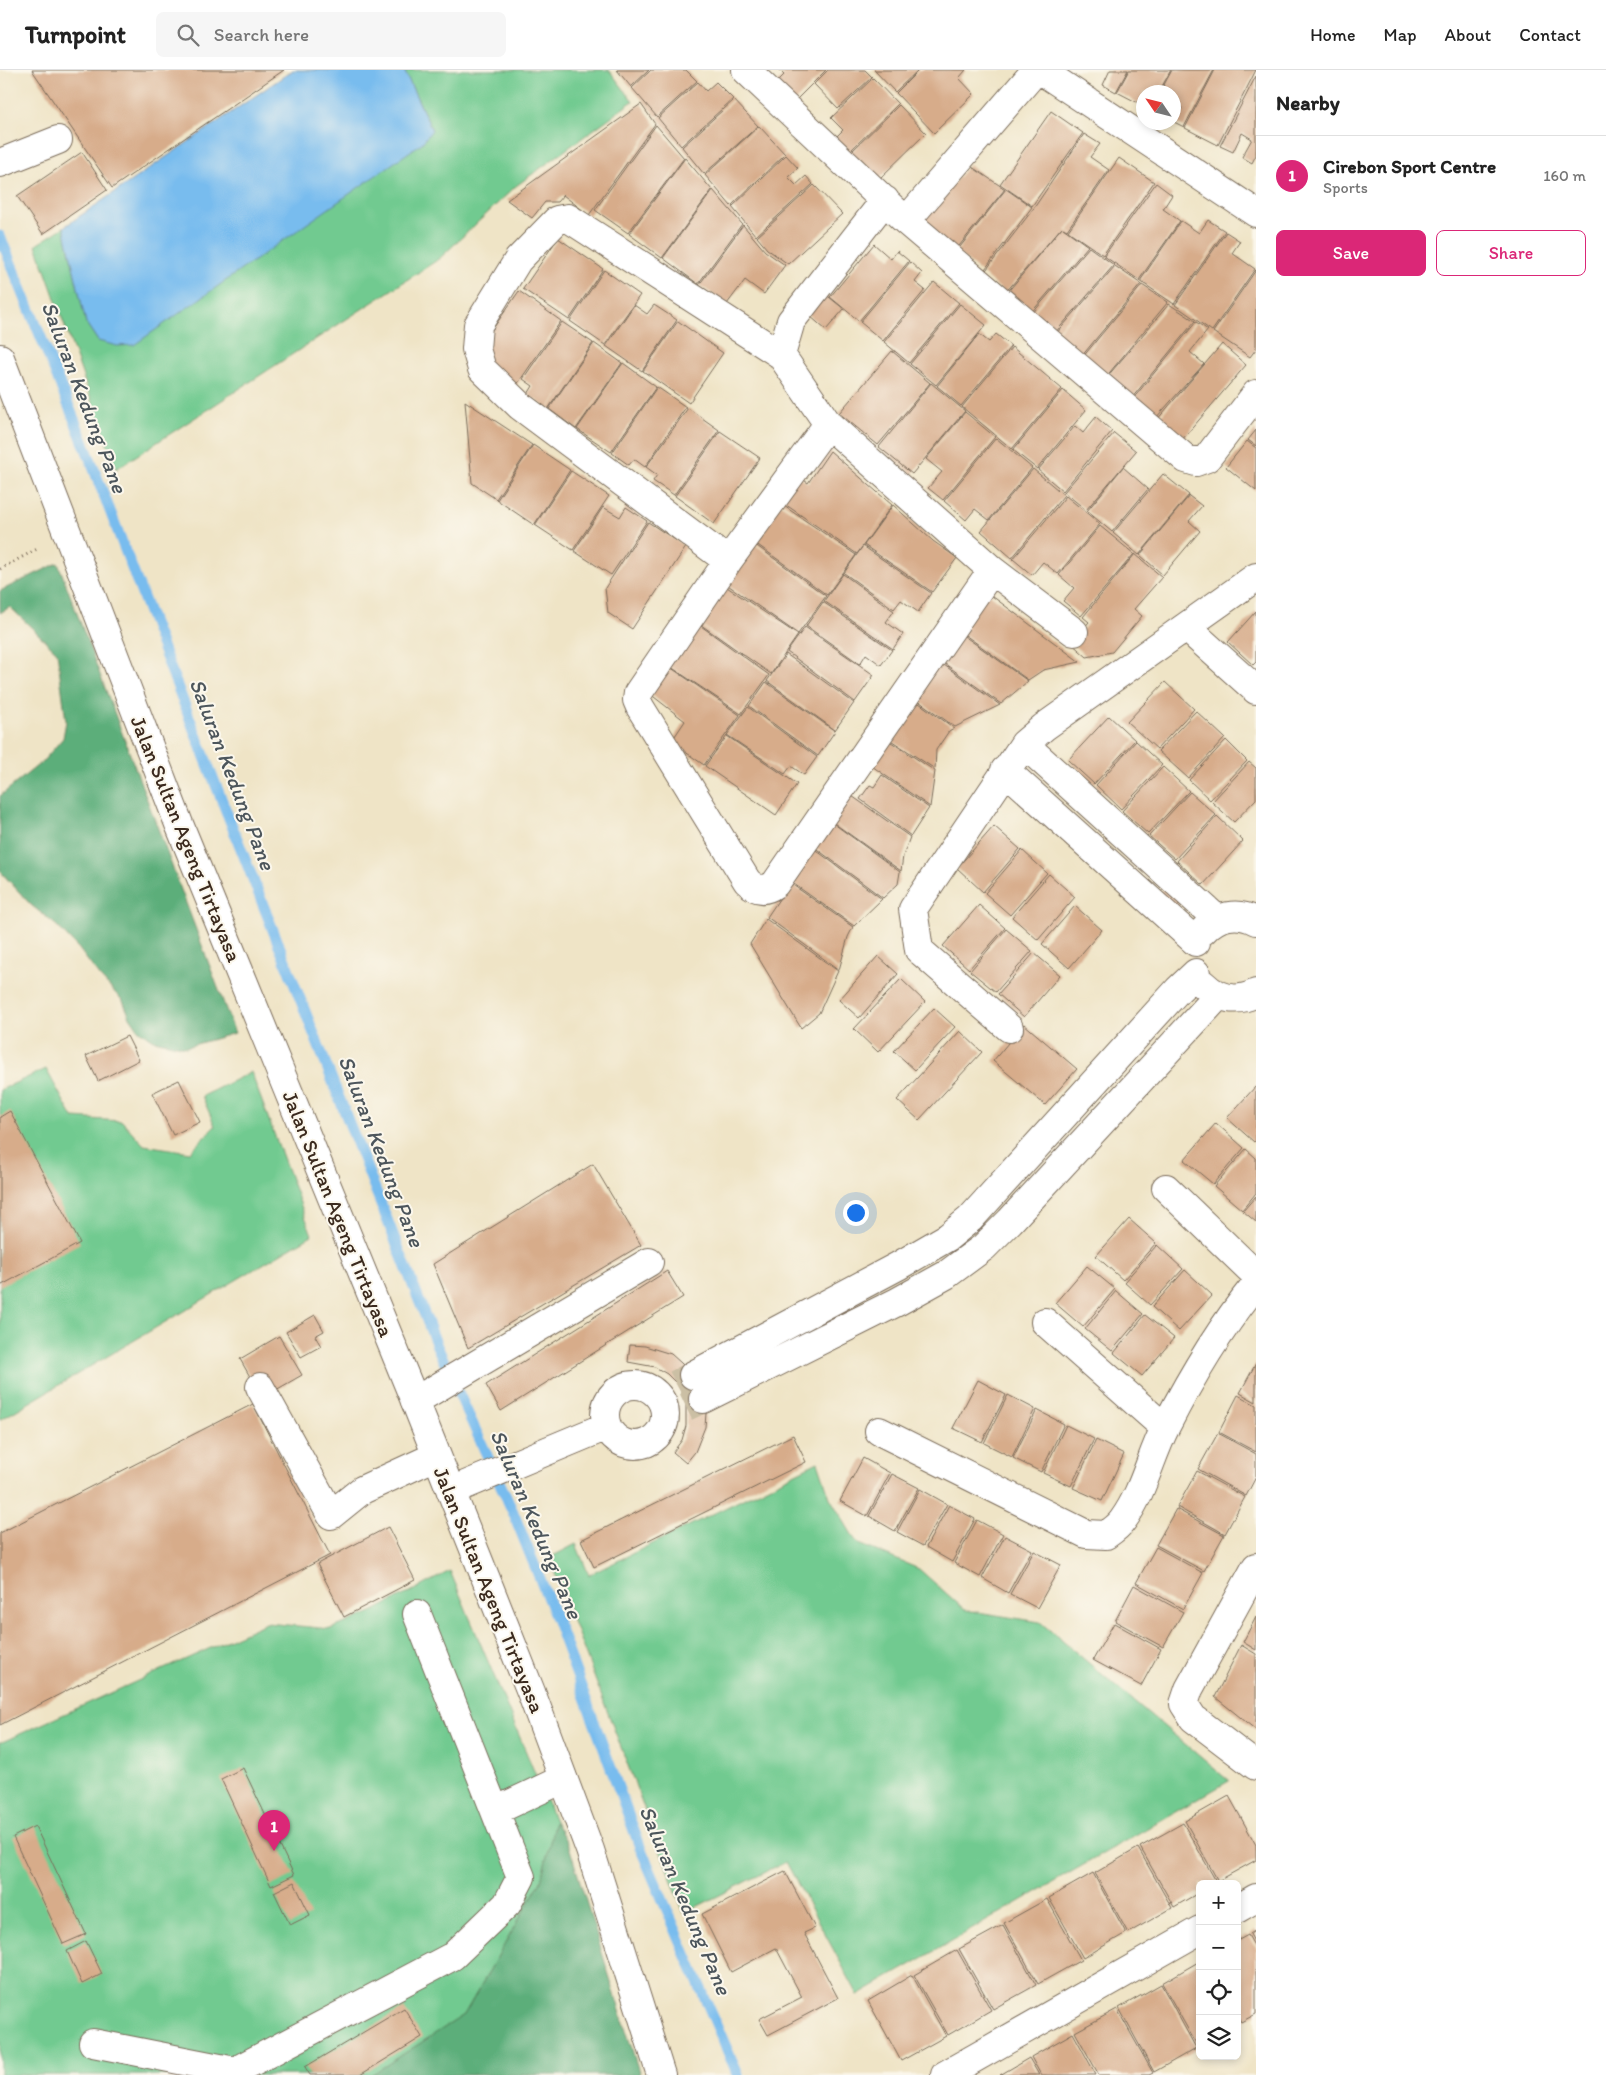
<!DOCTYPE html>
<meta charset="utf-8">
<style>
body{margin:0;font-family:Itim,sans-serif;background:#f6f6f6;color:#222}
.controls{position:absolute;right:15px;bottom:15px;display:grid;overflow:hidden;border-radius:8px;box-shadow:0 2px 8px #0003}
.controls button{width:45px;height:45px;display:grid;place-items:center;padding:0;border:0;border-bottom:1px solid #e0e0e0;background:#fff;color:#222;font:25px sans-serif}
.compass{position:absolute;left:1136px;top:15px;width:45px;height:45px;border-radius:50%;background:#fff;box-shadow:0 2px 8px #0003;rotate:305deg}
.you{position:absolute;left:855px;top:1142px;width:18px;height:18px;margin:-12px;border:4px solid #fff;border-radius:50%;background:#1a73e8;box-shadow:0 0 0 8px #1a73e833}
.badge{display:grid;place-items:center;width:32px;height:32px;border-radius:50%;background:#db2777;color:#fff;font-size:16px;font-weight:700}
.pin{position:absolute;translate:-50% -41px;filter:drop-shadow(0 1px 2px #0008)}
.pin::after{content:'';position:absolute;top:26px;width:18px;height:15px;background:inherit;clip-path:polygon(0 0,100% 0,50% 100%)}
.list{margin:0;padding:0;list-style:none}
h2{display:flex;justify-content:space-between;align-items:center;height:65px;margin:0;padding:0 20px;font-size:21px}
h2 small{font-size:16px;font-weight:400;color:#767676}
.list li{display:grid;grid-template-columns:32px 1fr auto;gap:15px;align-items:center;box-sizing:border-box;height:80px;padding:0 20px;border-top:1px solid #e0e0e0}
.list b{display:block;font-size:19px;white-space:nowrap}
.list p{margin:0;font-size:16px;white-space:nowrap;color:#767676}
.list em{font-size:16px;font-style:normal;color:#767676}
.actions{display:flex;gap:10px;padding:15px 20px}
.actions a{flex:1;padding:11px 0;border:1px solid #db2777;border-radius:8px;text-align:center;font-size:18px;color:#db2777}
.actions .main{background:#db2777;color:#fff}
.icon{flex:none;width:28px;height:28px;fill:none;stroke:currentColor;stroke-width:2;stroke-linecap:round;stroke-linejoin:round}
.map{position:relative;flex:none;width:1256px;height:2005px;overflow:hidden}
header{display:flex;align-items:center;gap:30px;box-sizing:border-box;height:70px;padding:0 25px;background:#fff;border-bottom:1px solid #e0e0e0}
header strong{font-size:24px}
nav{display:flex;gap:28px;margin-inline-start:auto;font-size:18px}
.search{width:350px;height:45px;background:#f6f6f6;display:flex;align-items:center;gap:12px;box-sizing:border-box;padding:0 18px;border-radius:8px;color:#767676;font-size:19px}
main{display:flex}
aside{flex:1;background:#fff}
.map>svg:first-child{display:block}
.green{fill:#71ca90;stroke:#567a57}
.forest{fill:#5cae7a;stroke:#4c6c4c}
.water{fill:#78bcee;stroke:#5a7386}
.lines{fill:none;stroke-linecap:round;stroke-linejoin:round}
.stream{stroke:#78bcee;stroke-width:11}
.building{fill:#d7ac8a}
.minor-tunnel{stroke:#cbbfa4;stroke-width:28;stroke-dasharray:28 14;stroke-linecap:butt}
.minor-casing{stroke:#7a6b59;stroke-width:30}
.major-casing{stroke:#7a6b59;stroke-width:30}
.path{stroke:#7a6b59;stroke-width:3;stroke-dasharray:1 4;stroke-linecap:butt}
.minor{stroke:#fff;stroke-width:28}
.major{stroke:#fff;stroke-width:28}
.labels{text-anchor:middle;stroke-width:4;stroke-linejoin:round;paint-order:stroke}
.street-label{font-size:21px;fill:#3b2a1e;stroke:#fbf7ec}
.water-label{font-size:22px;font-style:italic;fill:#4d565c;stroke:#fbf7ec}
</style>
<header>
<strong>Turnpoint</strong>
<div class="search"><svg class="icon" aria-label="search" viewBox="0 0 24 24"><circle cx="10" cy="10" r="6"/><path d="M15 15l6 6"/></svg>Search here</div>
<nav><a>Home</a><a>Map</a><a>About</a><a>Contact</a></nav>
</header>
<main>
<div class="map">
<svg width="1256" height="2005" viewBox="0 0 1256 2005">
<rect width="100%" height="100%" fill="#fbf7ec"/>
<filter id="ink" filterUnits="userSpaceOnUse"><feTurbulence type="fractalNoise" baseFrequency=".02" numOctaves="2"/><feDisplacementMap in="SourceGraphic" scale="10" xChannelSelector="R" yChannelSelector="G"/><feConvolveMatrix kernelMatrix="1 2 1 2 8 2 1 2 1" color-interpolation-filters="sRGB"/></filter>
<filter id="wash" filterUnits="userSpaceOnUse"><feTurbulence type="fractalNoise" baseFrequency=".0096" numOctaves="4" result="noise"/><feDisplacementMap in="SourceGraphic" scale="20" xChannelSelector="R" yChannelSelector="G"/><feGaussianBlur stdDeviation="1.12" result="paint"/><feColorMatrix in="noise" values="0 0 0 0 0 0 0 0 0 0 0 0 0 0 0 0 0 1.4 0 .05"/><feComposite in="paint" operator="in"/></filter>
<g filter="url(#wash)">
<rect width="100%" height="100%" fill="#efe4c6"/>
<path class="green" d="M404,0H609L633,31L516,116L439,189L116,399L36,175L64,157L86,253L98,271L432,60Z
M46,999L73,1048L122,1051L144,1075L190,1082L215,1056L202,1026L251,1002L312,1165L0,1350V1020Z
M818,1392L830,1428L857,1473L919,1499L965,1540L1040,1552L1229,1711L858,1925L786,1792L684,1843L549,1488L576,1474L589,1505Z
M450,1501L555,1751L541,1811L464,1945L371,2005H0V1673L266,1553L331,1559L372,1542Z"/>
<path class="forest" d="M58,493L235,963L186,977L154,970L139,960L130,947L123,931L100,907L79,879L56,855L31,835L0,801V726L43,691L63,668L66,651L57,582L10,537L0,543V521Z
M555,1751L569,1776L640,2005H371L464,1945L541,1811Z"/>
<path class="water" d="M293,0H404L432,60L422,73L134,275L117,276L98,271L86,253L64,157Z"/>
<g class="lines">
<path class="stream" d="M0,166L87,381L193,657L437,1276L513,1442L557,1551L640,1777L738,2005"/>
</g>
<g id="blocks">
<path class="building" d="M32,0H284L112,118Z
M617,0H649L631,17Z
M651,0H686L697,11L657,47L632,18Z
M779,0H826L792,34L774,15L784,5Z
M828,0H865L872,7L838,39L814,14Z
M874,0H918L895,22Z
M919,0H966L959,8L974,24L934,63L896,23Z
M1110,0H1128L1116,22L1103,15Z
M1129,0H1171L1159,22H1144V36L1117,22Z
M1172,0H1214L1184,57L1174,52L1182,38L1174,33V22H1160Z
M1215,0H1256L1218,75L1185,58Z
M1256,6V85L1252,93L1242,87L1252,69L1242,63L1233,82L1220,76Z
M873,8L898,34L846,85L832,71L843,60L831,48Z
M698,12L706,21L716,12L733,29L681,76L658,48Z
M734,30L758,56L704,104L682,77Z
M641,34L655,54L589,145L563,125L557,132H545L532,148L507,130Z
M899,35L926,63L876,112L849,84Z
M1051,41L1083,63L1032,136L1000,114Z
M656,55L684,88L628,163L595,140Z
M759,56L785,84L731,136L705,105Z
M1084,64L1100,74L1090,87L1109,100L1067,160L1063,158L1088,176L1030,244L1006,224L1062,157L1005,223L983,204L1034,138Z
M82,82L107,120L43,164L17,126Z
M786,85L798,98L788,107L796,115L806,106L813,114L756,166L732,137Z
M685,88L712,120L662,188L629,164Z
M1119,88L1154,112L1103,185L1068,161Z
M969,95L1005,119L955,181L921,152Z
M1156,113L1172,125L1163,139L1180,151L1139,210L1104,186Z
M814,115L842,144L788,194L767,179L757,167Z
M1006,119L1032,137L982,203L956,182Z
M713,120L742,154L698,214L663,188Z
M1208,150L1225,161L1174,234L1140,211L1181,151L1199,163Z
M743,155L765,181L785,195L764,224L745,210L727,234L699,215Z
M1226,162L1240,171L1232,183L1255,199L1212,261L1175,235Z
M558,168L603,199L569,250L523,219Z
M874,174L891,189L897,181L909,191L859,251L830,227Z
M1089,177L1114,195L1054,264L1031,245Z
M910,192L922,203L915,212L925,220L883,271L860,252Z
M1115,196L1141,214L1081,287L1055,265Z
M604,200L640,225L605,275L570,251Z
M1256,200V279L1250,287L1213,262Z
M934,212L959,233L909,293L884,272Z
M1142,215L1168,232L1105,308L1082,288Z
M819,219L844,239L826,260L802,239Z
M519,221L561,251L516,316L493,301L481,276Z
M960,234L986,255L936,315L910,294Z
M1169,234L1195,251L1131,329L1106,308Z
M634,235L647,244L654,235L677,250L642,301L606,276Z
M678,251L723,283L689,333L643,301Z
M562,252L593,273L548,339L528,324L533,316L523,309Z
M1196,252L1208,260L1190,282L1204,294L1155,349L1132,330Z
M979,264L989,272L996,264L1011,276L961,336L937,316Z
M594,273L622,293L576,359L549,339Z
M1222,274L1246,295L1181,371L1156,351Z
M1012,277L1062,319L1012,379L962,337Z
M892,281L930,313L878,375L839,343Z
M623,293L656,317L611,382L577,359Z
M931,313L965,341L912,404L879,377Z
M657,317L686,337L645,397L634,389L629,395L612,383Z
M1063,320L1086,340L1037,399L1013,380Z
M465,331L532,375L496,429L472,413Z
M688,338L719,360L674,425L653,411L657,405L646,397Z
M965,342L995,367L943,430L928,418L942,402L926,389Z
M1096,347L1112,361L1063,421L1038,400L1075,356L1083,363Z
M1256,360V376L1248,370Z
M720,361L760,388L714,454L675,426Z
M1114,363L1136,381L1086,440L1064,422Z
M996,368L1032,398L989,450L975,439L966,450L944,431Z
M1247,371L1256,378V421L1226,397Z
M533,375L570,400L534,455L497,430Z
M830,381L892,435L857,484L779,430L797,405L808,413Z
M1123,397L1148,419L1112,462L1087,441Z
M1033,399L1064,425L1012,488L981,461Z
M571,401L609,426L573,480L535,455Z
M1163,404L1189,425L1139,485L1113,463Z
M1066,426L1100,454L1058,504L1043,492L1032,505L1013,489Z
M1189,426L1202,436L1189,451L1200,461L1163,505L1140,485Z
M778,432L856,485L827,525L751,470Z
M893,435L933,471L957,488L932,522L864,475Z
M603,437L620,447L626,437L647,451L611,505L574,481Z
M648,452L686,477L632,559L608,543L605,518Z
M1100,456L1134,484L1081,546L1063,531L1074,518L1059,505Z
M750,471L826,526L798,564L722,511Z
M863,476L931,523L918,542L901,530L894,539L844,503Z
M1135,484L1162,507L1134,539L1142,546L1112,582L1087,587L1071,573L1089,552L1083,547Z
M843,504L894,541L886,552L903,564L893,579L824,531Z
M721,513L798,565L771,604L694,550Z
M984,520L1080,592L1043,600L1028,610L958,560Z
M823,532L892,580L881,595L866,584L860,594L806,556Z
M1256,541V592L1253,595L1228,572Z
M694,551L769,605L741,644L665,593Z
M805,557L874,605L855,632L787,582Z
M957,561L1028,611L1001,634L938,589Z
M786,584L854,633L835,660L767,611Z
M937,590L1000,635L955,657L913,627Z
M664,593L740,645L704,695L671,672L685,651L645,620Z
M766,612L835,661L818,686L749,636Z
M1165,612L1194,639L1157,679L1127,652Z
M912,628L954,658L949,661L936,680L935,699L886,667Z
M748,637L817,687L804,705L791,696L785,704L727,665Z
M1196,641L1225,668L1188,708L1158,681Z
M1109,646L1135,670L1094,714L1068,690Z
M727,666L797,714L776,745L705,696Z
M885,668L935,701L930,737L869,694Z
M1226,670L1247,691L1210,730L1189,710Z
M1136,671L1162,695L1121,739L1096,715Z
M1249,692L1256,698V729L1234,752L1212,732Z
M1163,697L1189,721L1148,764L1122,741Z
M882,705L929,738L911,766L860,729L870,715L874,717Z
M1190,722L1216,745L1175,789L1149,766Z
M849,724L910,767L903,786L901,801L831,751Z
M1217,746L1243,771L1203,815L1177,791Z
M830,751L900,802L898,814L883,828L814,777Z
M994,756L1020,779L983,822L957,798Z
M813,778L882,829L854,856L791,812Z
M1022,780L1047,803L1010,845L985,823Z
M1049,804L1075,827L1038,870L1012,847Z
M1169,812L1186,827L1172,842L1156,828Z
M790,813L853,857L848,867L839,900L767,847Z
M979,835L1005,858L969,899L943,876Z
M1075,836L1102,860L1069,898L1042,874Z
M766,849L838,901L819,943L801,958L750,874Z
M1006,859L1032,881L996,922L970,901Z
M1034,883L1060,905L1024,947L998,924Z
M878,886L898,904L859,948L839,930Z
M901,909L925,932L878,982L854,959Z
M934,938L955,957L915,1000L894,981Z
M1024,954L1077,999L1045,1035L993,991Z
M960,961L982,982L919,1050L897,1030Z
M127,966L139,990L98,1011L86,986Z
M179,1010L200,1052L173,1065L152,1023Z
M1256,1016V1070L1254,1072L1227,1048Z
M10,1041L80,1173L0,1216V1047Z
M1216,1053L1244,1078L1213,1114L1184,1090Z
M1246,1079L1256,1088V1123L1242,1140L1214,1116Z
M593,1094L641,1175L468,1278L433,1194Z
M1256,1126V1152L1243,1141Z
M1129,1149L1156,1173L1123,1210L1096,1186Z
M1157,1175L1183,1199L1150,1235L1124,1212Z
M1087,1196L1115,1219L1083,1257L1055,1233Z
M1185,1200L1212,1225L1179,1261L1152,1237Z
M667,1201L683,1227L501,1341L486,1315Z
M1116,1221L1143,1244L1112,1281L1085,1259Z
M315,1245L324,1261L315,1266L321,1276L301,1287L286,1262Z
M1145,1245L1174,1268L1142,1306L1114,1283Z
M279,1266L302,1305L262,1328L240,1289Z
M630,1275L645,1276L671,1284L692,1303L703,1329L706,1343L705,1357L695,1382L686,1393L673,1382L682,1370L686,1356V1332L678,1315L667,1304L655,1297L628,1292Z
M1256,1293V1332L1240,1323Z
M978,1310L1006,1325L982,1372L953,1358Z
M1008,1325L1035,1339L1012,1387L984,1373Z
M1238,1325L1256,1335V1382L1219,1362Z
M253,1334L330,1485L0,1655V1463Z
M1037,1340L1064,1354L1041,1402L1013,1388Z
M1066,1355L1094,1369L1071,1416L1043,1403Z
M1218,1363L1256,1384V1407L1246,1426L1198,1399Z
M793,1365L806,1392L594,1497L581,1470Z
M1096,1370L1124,1384L1102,1431L1073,1418Z
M863,1388L890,1403L867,1446L840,1431Z
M1197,1401L1245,1427L1225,1464L1177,1437Z
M892,1404L919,1418L895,1461L869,1446Z
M920,1419L947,1434L923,1476L897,1462Z
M949,1435L975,1449L952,1492L926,1477Z
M1176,1439L1224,1465L1204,1501L1156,1475Z
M977,1450L1003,1464L980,1507L954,1493Z
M388,1457L415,1510L344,1547L317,1494Z
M1005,1466L1032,1480L1008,1523L982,1508Z
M1156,1477L1203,1503L1183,1539L1136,1513Z
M1034,1481L1061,1495L1037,1538L1010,1524Z
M1134,1515L1183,1542L1163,1577L1115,1551Z
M1256,1547V1580L1243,1572Z
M1114,1553L1161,1579L1141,1616L1093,1590Z
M1241,1575L1256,1584V1660L1215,1627Z
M243,1698L294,1805L271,1816L221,1709Z
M1229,1726L1256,1775V1790L1218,1811L1185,1751Z
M1183,1753L1217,1813L1200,1814V1822L1174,1837L1140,1777Z
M35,1756L86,1864L63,1874L13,1767Z
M1138,1778L1172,1838L1128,1863L1095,1803Z
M785,1801L815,1858L804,1863L838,1928L768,1965L759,1949L802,1927L776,1878L731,1902L702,1844Z
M1093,1803L1126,1863L1083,1888L1049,1828Z
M294,1812L310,1845L290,1855L274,1822Z
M1047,1829L1081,1890L1038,1914L1004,1853Z
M1003,1855L1036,1915L993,1939L959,1879Z
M1256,1860V1875L1250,1864Z
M1248,1865L1256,1879V1944L1241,1952L1237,1945V1871Z
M86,1871L102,1904L82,1914L67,1881Z
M957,1880L991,1940L948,1965L914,1905Z
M1200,1891V1976L1198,1977L1162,1913Z
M912,1905L946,1966L901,1991L868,1931Z
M1161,1914L1196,1978L1154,2002L1119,1938Z
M404,1938L422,1967L360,2005H310L305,1997Z
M1117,1939L1153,2003L1149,2005H1099L1075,1962Z
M1073,1963L1096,2005H1041L1031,1987Z
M1029,1988L1039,2005H1000Z"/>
</g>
</g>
<g filter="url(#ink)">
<use href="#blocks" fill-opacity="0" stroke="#7a6b59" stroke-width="1"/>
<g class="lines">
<path class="minor-tunnel" d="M676,1314L693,1305
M686,1337L703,1329"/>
<defs>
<path id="minor" d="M746,0L906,151L1186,389L1196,392L1207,388L1256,324
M1040,0L1256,143
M0,93L58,70
M885,130L791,251L781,285L828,354L992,500L1074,562
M906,151L1036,0
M828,354L728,491L638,623L637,630L640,637L747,811C756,820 764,822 775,814L992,500
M728,491L520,336L482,299L476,279L478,255L518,190L557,150L568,148L781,285
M1187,558L1256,620
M1024,674L1217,849
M1005,700L1196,872
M1203,861C1217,845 1237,841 1256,851
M1203,914C1218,929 1237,933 1256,923
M1009,958L919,880L913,839L1024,674L1044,657L1256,507
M1166,1118L1256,1205
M1045,1252L1165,1358
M693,1305L898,1196L948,1167L970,1149L1178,920L1196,903
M605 1345a30 30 0 1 1 60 0a30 30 0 1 1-60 0Z
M260,1317L331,1445L362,1420L436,1386
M703,1329L897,1232L946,1205L984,1177L1010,1151L1218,926
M415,1331L649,1192
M879,1361L1086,1464L1106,1465C1112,1461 1119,1456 1123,1450C1144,1421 1150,1387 1166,1356C1191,1307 1221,1257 1256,1214
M451,1421L607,1356
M1256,1497L1189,1619L1184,1634L1193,1648L1256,1696
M495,1741L563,1709
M1237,1839L1256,1828
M93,1973L235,2001L453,1886L507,1834L521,1807L417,1544
M945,2005L1200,1860"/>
<path id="major" d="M0,288L179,754L415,1331L531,1622L590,1780L661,2005"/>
</defs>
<use href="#minor" class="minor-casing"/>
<use href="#major" class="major-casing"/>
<path class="path" d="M0,499L39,478"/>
<use href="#minor" class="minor"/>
<use href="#major" class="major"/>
</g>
</g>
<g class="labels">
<g class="street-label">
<text transform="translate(186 769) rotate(68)" y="7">Jalan Sultan Ageng Tirtayasa</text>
<text transform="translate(338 1144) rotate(68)" y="7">Jalan Sultan Ageng Tirtayasa</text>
<text transform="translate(489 1520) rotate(68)" y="7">Jalan Sultan Ageng Tirtayasa</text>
</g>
<g class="water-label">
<text transform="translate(85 327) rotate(69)" y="8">Saluran Kedung Pane</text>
<text transform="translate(233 704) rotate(69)" y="8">Saluran Kedung Pane</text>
<text transform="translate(382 1081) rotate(69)" y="8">Saluran Kedung Pane</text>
<text transform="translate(537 1454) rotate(67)" y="8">Saluran Kedung Pane</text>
<text transform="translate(686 1830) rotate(67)" y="8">Saluran Kedung Pane</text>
</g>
</g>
</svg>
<div class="controls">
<button>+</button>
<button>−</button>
<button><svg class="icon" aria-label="locate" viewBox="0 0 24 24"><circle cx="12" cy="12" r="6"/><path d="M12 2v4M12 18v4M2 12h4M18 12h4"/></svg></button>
<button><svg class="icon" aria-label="layers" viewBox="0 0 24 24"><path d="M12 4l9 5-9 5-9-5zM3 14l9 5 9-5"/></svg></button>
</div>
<svg class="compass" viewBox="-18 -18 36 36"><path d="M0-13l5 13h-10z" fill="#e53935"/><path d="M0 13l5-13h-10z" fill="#767676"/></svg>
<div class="you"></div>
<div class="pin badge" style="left:274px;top:1781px">1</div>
</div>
<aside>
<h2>Nearby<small></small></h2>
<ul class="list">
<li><span class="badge">1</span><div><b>Cirebon Sport Centre</b><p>Sports</p></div><em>160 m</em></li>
</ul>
<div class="actions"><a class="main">Save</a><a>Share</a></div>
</aside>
</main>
